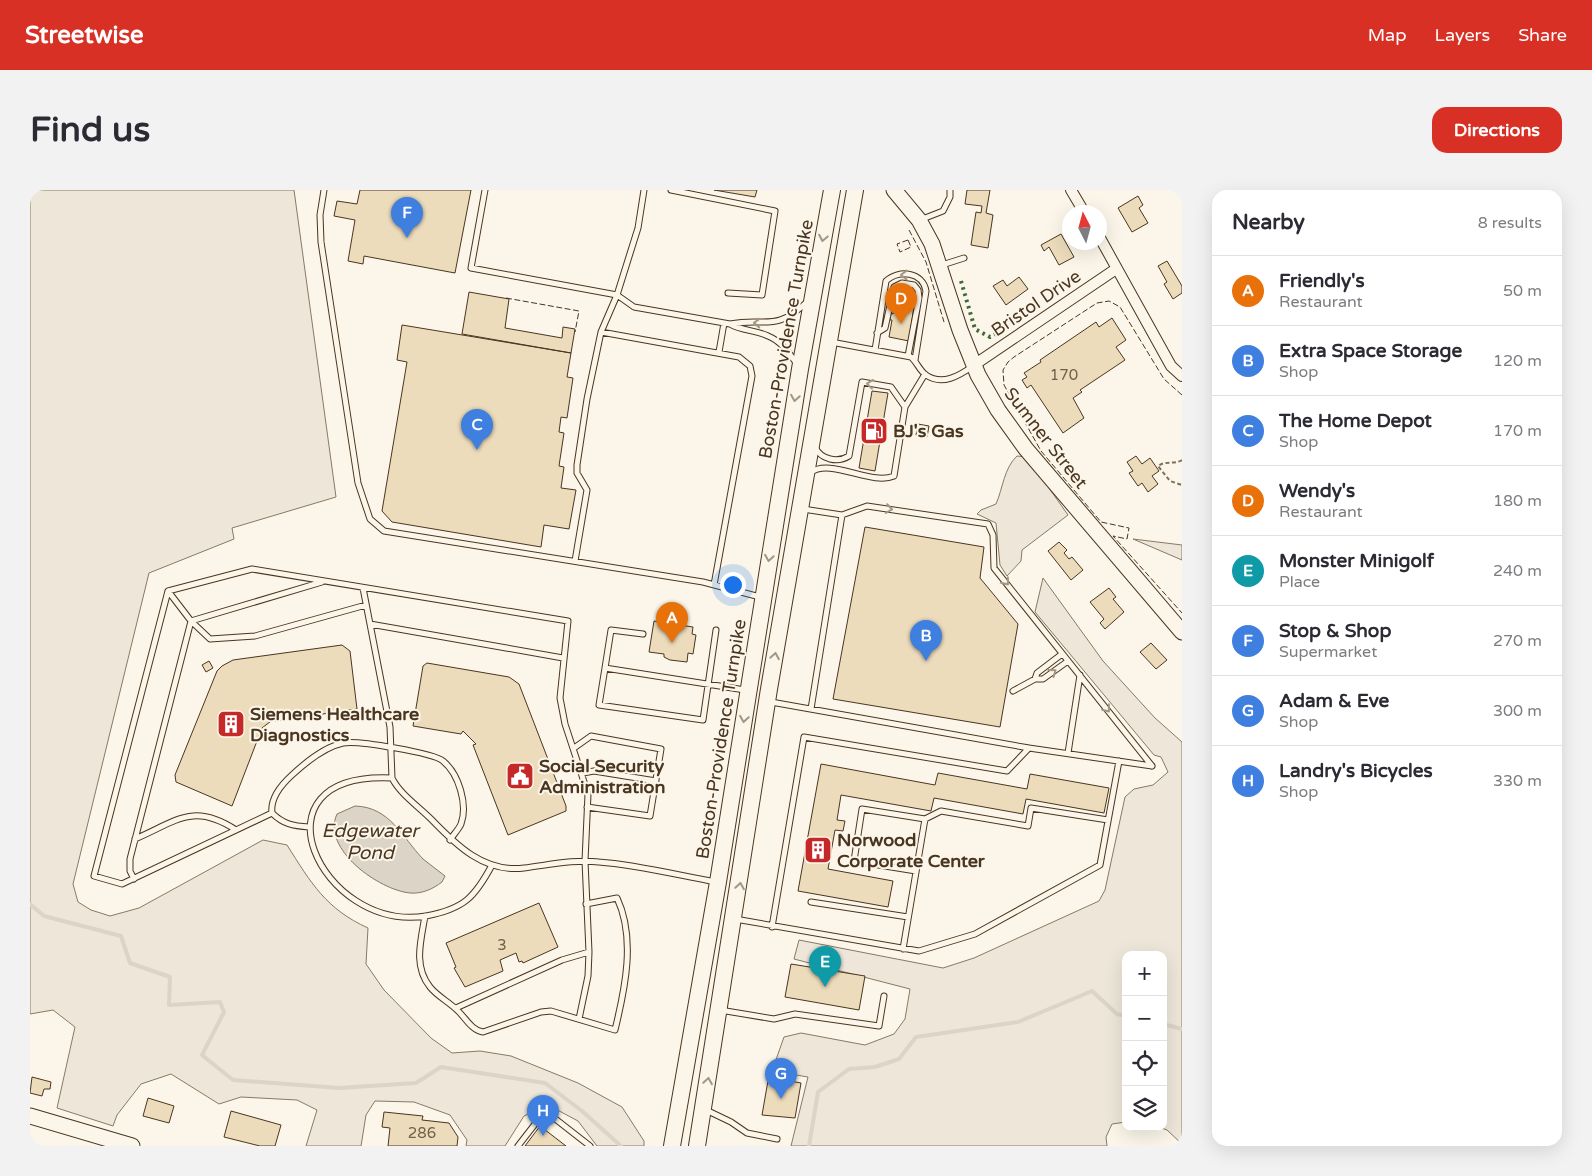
<!DOCTYPE html>
<meta charset="utf-8">
<style>
body{margin:0;font-family:"Varela Round",sans-serif;background:#f2f2f3;color:#2b2b33}
.controls{position:absolute;right:15px;bottom:15px;display:grid;overflow:hidden;border-radius:10px;box-shadow:0 5px 20px #0002}
.controls button{width:45px;height:45px;display:grid;place-items:center;padding:0;border:0;border-bottom:1px solid #e1e1e2;background:#fff;color:#2b2b33;font:25px sans-serif}
.compass{position:absolute;left:1032px;top:15px;width:45px;height:45px;border-radius:50%;background:#fff;box-shadow:0 5px 20px #0002;rotate:354deg}
.you{position:absolute;left:702px;top:394px;width:18px;height:18px;margin:-12px;border:4px solid #fff;border-radius:50%;background:#1a73e8;box-shadow:0 0 0 8px #1a73e833}
.badge{display:grid;place-items:center;width:32px;height:32px;border-radius:50%;background:#d93025;color:#fff;font-size:16px;font-weight:700}
.pin{position:absolute;translate:-50% -41px;filter:drop-shadow(0 1px 2px #0008)}
.pin::after{content:'';position:absolute;top:26px;width:18px;height:15px;background:inherit;clip-path:polygon(0 0,100% 0,50% 100%)}
.list{margin:0;padding:0;list-style:none}
h2{display:flex;justify-content:space-between;align-items:center;height:65px;margin:0;padding:0 20px;font-size:21px}
h2 small{font-size:16px;font-weight:400;color:#7c7c81}
.list li{display:grid;grid-template-columns:32px 1fr auto;gap:15px;align-items:center;box-sizing:border-box;height:70px;padding:0 20px;border-top:1px solid #e1e1e2}
.list b{display:block;font-size:19px;white-space:nowrap}
.list p{margin:0;font-size:16px;white-space:nowrap;color:#7c7c81}
.list em{font-size:16px;font-style:normal;color:#7c7c81}
.icon{flex:none;width:28px;height:28px;fill:none;stroke:currentColor;stroke-width:2;stroke-linecap:round;stroke-linejoin:round}
.map{position:relative;flex:none;width:1152px;height:956px;overflow:hidden;border-radius:15px}
header{display:flex;align-items:center;gap:30px;box-sizing:border-box;height:70px;padding:0 25px;background:#d93025;color:#fff}
header strong{font-size:24px}
nav{display:flex;gap:28px;margin-inline-start:auto;font-size:18px}
.intro{display:flex;align-items:center;justify-content:space-between;box-sizing:border-box;height:120px;padding:0 30px}
h1{margin:0;font-size:35px}
.button{padding:12px 22px;border-radius:15px;background:#d93025;color:#fff;font-size:18px;font-weight:700}
main{display:flex;gap:30px;padding:0 30px}
aside{flex:1;background:#fff;border-radius:15px;box-shadow:0 5px 20px #0002}
.map>svg:first-child{display:block}
.green{fill:#ede6d9;stroke:#887966}
.water{fill:#dcd4c6;stroke:#887966}
.lines{fill:none;stroke-linecap:round;stroke-linejoin:round}
.stream{stroke:#dcd4c6;stroke-width:4}
.building{fill:#ecdcbc;stroke:#4a3520}
.service-casing{stroke:#4a3520;stroke-width:7}
.minor-casing{stroke:#4a3520;stroke-width:12}
.secondary-casing{stroke:#4a3520;stroke-width:17}
.primary-casing{stroke:#4a3520;stroke-width:18}
.path{stroke:#7f6f5c;stroke-width:2;stroke-dasharray:4 2.5;stroke-linecap:butt}
.service{stroke:#fbf6e9;stroke-width:5}
.minor{stroke:#fbf6e9;stroke-width:10}
.secondary{stroke:#fbf6e9;stroke-width:15}
.primary{stroke:#fbf6e9;stroke-width:16}
.hedge{stroke:#436837;stroke-width:4;stroke-dasharray:2.5 4;stroke-linecap:butt}
.fence{stroke:#4a3520;stroke-width:1;stroke-dasharray:6 2.5;stroke-linecap:butt}
.oneway{stroke:#a29684}
.labels{text-anchor:middle;stroke-width:4;stroke-linejoin:round;paint-order:stroke}
.number-label{font-size:15px;fill:#725f47}
.street-label{font-size:18px;fill:#4a3520;stroke:#fbf6e9}
.poi-label{font-size:18px;font-weight:bold;fill:#4a3520;stroke:#fbf6e9;text-anchor:start}
.water-label{font-size:19px;font-style:italic;fill:#4a3520;stroke:#fbf6e9}
</style>
<header>
<strong>Streetwise</strong>
<nav><a>Map</a><a>Layers</a><a>Share</a></nav>
</header>
<div class="intro"><h1>Find us</h1><a class="button">Directions</a></div>
<main>
<div class="map">
<svg width="1152" height="956" viewBox="0 0 1152 956">
<rect width="100%" height="100%" fill="#fbf6e9"/>
<path class="green" d="M0,0H264L306,307L202,338L204,349L119,383L43,694L48,712L61,720L80,726L109,718L233,650L257,655C281,693 296,719 338,738L336,774L354,800L401,848L422,863L450,861L481,866L548,893L592,917L614,951V956H567L548,931L518,915L494,926L475,956H436L437,950L420,925L384,912L345,911L336,925L331,956H276L287,920L267,910L211,907L189,914L141,884L111,894L87,925L83,936L27,918L45,837L23,820L0,824Z
M987,266L997,267L1038,325L992,360L991,371L977,386L970,375L966,333L947,324L951,320L966,314C973,298 974,278 987,266Z
M1103,349L1152,355V370Z
M1013,388L1073,471L1125,528L1152,552V954L1137,940L1129,937H1133V765H1096V932L1082,934L1076,947L1077,956H761L778,887L742,881L754,847L771,843L835,855L864,844L875,829L880,799L764,769L769,750L913,778L944,768L1069,711L1075,700L1095,607L1104,599L1123,595L1138,582L1131,567L1124,565L1005,422Z"/>
<path class="water" d="M325,616C360,617 372,647 393,669C400,675 408,680 415,686L412,692C403,699 392,704 380,703C349,700 291,659 307,624Z"/>
<g class="lines">
<path class="stream" d="M0,714L14,726L91,746L100,773L140,787L139,815L190,812L194,822L172,865L203,890L309,898L386,893L411,877L515,893L552,921L591,956
M1133,834L1152,839
M779,956L788,902L819,879L845,877L869,869L886,847L988,832L1062,801L1087,824L1096,826"/>
</g>
<path class="building" d="M330,0H441L425,83L334,66L333,74L318,71L325,30L304,26L307,11L327,14Z
M684,0H727L725,7Z
M937,0H960L956,23L963,25L958,58L941,55L946,22L951,23L952,16L935,14Z
M1108,6L1113,15L1109,18L1118,33L1102,42L1088,18Z
M1031,44L1044,67L1029,75L1019,57L1014,61L1011,55Z
M1137,71L1152,96V103L1143,109L1134,94L1137,92L1128,76Z
M989,87L998,99L976,115L963,96L973,90L977,96Z
M439,102L479,109L475,138L532,148L533,137L545,139L541,163L432,144Z
M863,112L884,116L879,151L859,147L862,130H860L861,123L863,124L864,116H862Z
M1082,128L1096,150L1086,157L1095,170L1050,200L1052,202L1043,208L1054,228L1033,243L1001,195L997,198L992,190L997,187L994,183L1011,172L1010,170L1066,132L1069,137Z
M372,135L541,163L537,187L543,188L537,228L531,227L529,242L534,243L529,276L534,277L531,298L546,300L539,339L514,335L511,357L362,332L352,321L377,172L367,170Z
M842,201L858,203L845,281L829,278Z
M888,234L899,236L897,247L886,245Z
M1106,266L1112,274L1120,268L1129,281L1122,286L1128,294L1118,302L1112,293L1108,296L1099,283L1103,281L1097,272Z
M835,337L954,357L950,388L988,434L970,537L803,509Z
M1029,352L1037,360L1034,363L1039,369L1042,367L1053,380L1041,390L1018,361Z
M1079,398L1086,407L1083,409L1094,422L1075,439L1070,433L1074,429L1060,412Z
M624,431L663,437L662,444L666,445L663,464L658,463L657,472L640,470L634,467V464L619,462Z
M1121,453L1137,470L1126,479L1110,462Z
M312,455L320,461L327,519L245,531V528L232,538L202,616L146,592L145,585L187,481L192,476L203,470Z
M179,471L183,478L176,482L172,475Z
M397,473L479,487L489,494L536,616V621L478,645L443,555L446,554L433,541L431,544L383,536L393,476Z
M791,574L905,595L908,583L997,599L1000,584L1079,598L1074,623L996,609L993,624L904,608L901,621L811,605L807,630L815,631L813,641L805,640L798,679L863,691L858,717L768,701Z
M509,713L528,757L493,773L492,771L489,772L486,763L470,770L473,781L435,797L424,778L426,777L416,753Z
M761,774L835,786L829,820L755,807Z
M739,885L749,887V889L771,893L765,928L732,925Z
M2,887L21,892L20,899H14L12,906L0,903Z
M118,908L144,916L139,933L113,926Z
M201,921L251,935L245,956H230L194,947Z
M354,922L393,926L392,930L419,933L428,947L427,956H358L360,938L352,937Z
M510,936L536,956H495Z"/>
<g class="lines">
<defs>
<path id="service" d="M294,0L290,25L291,52L328,293L340,329L354,341L673,392L730,407
M455,0L441,78L587,105L604,117L700,134C712,141 726,140 738,146C751,151 759,163 767,174
M641,0L745,21L732,105L698,103
M890,30L913,21L920,7V0
M912,75L934,68
M700,134C737,127 744,143 777,112
M571,142L587,105L608,38L614,0
M847,143L855,138L864,97L872,93L884,95L888,100L889,108L878,166
M801,152L881,167C887,172 889,180 896,185C912,196 929,186 943,176
M845,160L856,91C869,79 893,82 896,101L885,170
M689,162L694,133
M785,257C791,270 808,273 819,266L832,192L861,197L875,217L895,184
M780,283C800,267 841,296 864,286L875,217
M773,319L812,325L837,316L958,334L963,345L964,378L1122,576
M545,371L557,300L547,283V275L557,209L571,142L709,167L720,176L722,186L684,395
M333,398L360,537L362,588
M138,401L161,431L180,449L225,446L336,415
M340,434L533,468
M613,444L581,440L575,478L715,500
M575,478L569,515L673,530L686,440
M1005,489L1007,483L1032,464
M983,501L1005,489H1013L1038,471
M741,512L999,558
M781,519L812,325
M544,558L561,546L631,559L620,626L557,617
M1038,563L1050,485
M553,583L564,581L626,591
M242,623L92,694L64,686L138,401L222,379L538,431L530,508L535,534L558,604L555,671L559,762L532,770L426,818
M279,637C263,636 253,634 242,623C240,608 251,595 262,585C276,572 294,557 313,553C327,550 404,563 413,571C429,584 438,615 431,634C429,639 423,645 420,650
M105,649C147,631 163,612 206,640
M462,675C445,707 434,719 396,726C291,743 215,581 362,588C370,604 388,616 401,629C426,655 454,683 494,678C519,675 544,669 569,672C608,675 647,685 686,692
M886,681L824,671L832,619L895,629L911,621L998,636L1001,618L1078,630
M104,689L100,681V669L161,431L292,392
M781,712L878,727
M395,726C391,750 383,776 400,797C407,806 419,812 427,820C436,828 441,840 453,842L511,822L521,821L585,840C595,799 606,748 587,708L556,714
M705,729L889,761L945,744L1070,675L1089,571
M742,737L774,547L977,581L999,558L1122,576
M873,759L895,629
M690,820L744,829L765,824L849,836L854,806
M549,829L558,786L559,762
M676,920L701,932L717,943L747,949
M488,956L512,925L519,924L560,956"/>
<path id="minor" d="M1041,0L1054,22
M1070,48L1141,176L1152,186
M944,175L1086,79"/>
<path id="secondary" d="M864,0L889,30L902,54L930,140L948,185L968,220L996,259L1152,442
M0,926L102,956"/>
<path id="primary" d="M642,956L688,692L770,179L802,0
M667,956L739,499L825,0"/>
</defs>
<use href="#service" class="service-casing"/>
<use href="#minor" class="minor-casing"/>
<use href="#secondary" class="secondary-casing"/>
<use href="#primary" class="primary-casing"/>
<path class="path" d="M1152,270C1144,275 1136,270 1128,276L1140,291L1152,295"/>
<use href="#service" class="service"/>
<use href="#minor" class="minor"/>
<use href="#secondary" class="secondary"/>
<use href="#primary" class="primary"/>
<path class="hedge" d="M931,91L945,139L960,147L969,142"/>
<path class="fence" d="M879,40L896,72L914,132
M878,50L881,57L870,62L867,54Z
M476,108L549,121L545,142
M1152,205L1134,189L1090,117L1079,111L1067,113L984,167L978,172L973,180L974,195L1011,261L1071,332L1099,338L1097,349L1083,346L1152,423"/>
</g>
<defs><path id="oneway-chevron" d="M-2-3.5L2.5 0L-2 3.5" fill="none" stroke-width="1.6" stroke-linecap="round" stroke-linejoin="round" transform="scale(1.25)"/></defs>
<g class="oneway">
<use href="#oneway-chevron" transform="translate(793 48) rotate(101)"/>
<use href="#oneway-chevron" transform="translate(874 85) rotate(-180)"/>
<use href="#oneway-chevron" transform="translate(727 133) rotate(-177)"/>
<use href="#oneway-chevron" transform="translate(840 194) rotate(-173)"/>
<use href="#oneway-chevron" transform="translate(765 208) rotate(99)"/>
<use href="#oneway-chevron" transform="translate(859 319) rotate(9)"/>
<use href="#oneway-chevron" transform="translate(739 368) rotate(99)"/>
<use href="#oneway-chevron" transform="translate(976 392) rotate(51)"/>
<use href="#oneway-chevron" transform="translate(745 466) rotate(-80)"/>
<use href="#oneway-chevron" transform="translate(1023 482) rotate(-36)"/>
<use href="#oneway-chevron" transform="translate(1077 519) rotate(51)"/>
<use href="#oneway-chevron" transform="translate(714 529) rotate(99)"/>
<use href="#oneway-chevron" transform="translate(710 696) rotate(-81)"/>
<use href="#oneway-chevron" transform="translate(678 891) rotate(-81)"/>
</g>
<defs>
<symbol id="fuel-square" viewBox="-11 -11 22 22"><rect x="-9" y="-9" width="18" height="18" rx="4" fill="#c62828" stroke="#fbf6e9"/><path d="M-5.5-6h7V0h2V4h1.3V-2.5L3-4.5l.8-.8L6-3V5H2.5V1h-1V6h-7ZM-4.2-4.7v3.2H.2V-4.7Z" fill="#fff"/></symbol>
<symbol id="building-square" viewBox="-11 -11 22 22"><rect x="-9" y="-9" width="18" height="18" rx="4" fill="#c62828" stroke="#fbf6e9"/><path d="M-4-6H4V6H1V3H-1V6H-4ZM-2.5-4.3h1.7v1.8h-1.7ZM.8-4.3h1.7v1.8H.8ZM-2.5-1h1.7V.8h-1.7ZM.8-1h1.7V.8H.8Z" fill="#fff"/></symbol>
<symbol id="civic-square" viewBox="-11 -11 22 22"><rect x="-9" y="-9" width="18" height="18" rx="4" fill="#c62828" stroke="#fbf6e9"/><path d="M-.6-6.5H3V-4.5H.6V-3L4-1V1h2V6H-6V1h2V-1L-.6-3ZM-1.2 2.5V6h2.4V2.5Z" fill="#fff"/></symbol>
</defs>
<g fill-rule="evenodd">
<use href="#fuel-square" x="828" y="225" width="32" height="32"/>
<use href="#building-square" x="185" y="518" width="32" height="32"/>
<use href="#civic-square" x="474" y="570" width="32" height="32"/>
<use href="#building-square" x="772" y="644" width="32" height="32"/>
</g>
<g class="labels">
<g class="number-label">
<text x="1034" y="190">170</text>
<text x="472" y="760">3</text>
<text x="392" y="948">286</text>
</g>
<g class="street-label">
<text transform="translate(1006 113) rotate(-34)" y="6">Bristol Drive</text>
<text transform="translate(756 149) rotate(-80)" y="6">Boston-Providence Turnpike</text>
<text transform="translate(1016 248) rotate(52)" y="6">Sumner Street</text>
<text transform="translate(691 549) rotate(-81)" y="6">Boston-Providence Turnpike</text>
</g>
<g class="poi-label">
<text x="863" y="247">BJ's Gas</text>
<text x="220" y="530">Siemens Healthcare<tspan x="220" dy="21">Diagnostics</tspan></text>
<text x="509" y="582">Social Security<tspan x="509" dy="21">Administration</tspan></text>
<text x="807" y="656">Norwood<tspan x="807" dy="21">Corporate Center</tspan></text>
</g>
<g class="water-label">
<text x="340" y="647">Edgewater<tspan x="340" dy="22">Pond</tspan></text>
</g>
</g>
</svg>
<div class="controls">
<button>+</button>
<button>−</button>
<button><svg class="icon" aria-label="locate" viewBox="0 0 24 24"><circle cx="12" cy="12" r="6"/><path d="M12 2v4M12 18v4M2 12h4M18 12h4"/></svg></button>
<button><svg class="icon" aria-label="layers" viewBox="0 0 24 24"><path d="M12 4l9 5-9 5-9-5zM3 14l9 5 9-5"/></svg></button>
</div>
<svg class="compass" viewBox="-18 -18 36 36"><path d="M0-13l5 13h-10z" fill="#e53935"/><path d="M0 13l5-13h-10z" fill="#7c7c81"/></svg>
<div class="you"></div>
<div class="pin badge" style="left:642px;top:453px;background:#e8710a">A</div>
<div class="pin badge" style="left:896px;top:471px;background:#3f7fe0">B</div>
<div class="pin badge" style="left:447px;top:260px;background:#3f7fe0">C</div>
<div class="pin badge" style="left:871px;top:134px;background:#e8710a">D</div>
<div class="pin badge" style="left:795px;top:797px;background:#0f9aa8">E</div>
<div class="pin badge" style="left:377px;top:48px;background:#3f7fe0">F</div>
<div class="pin badge" style="left:751px;top:909px;background:#3f7fe0">G</div>
<div class="pin badge" style="left:513px;top:946px;background:#3f7fe0">H</div>
</div>
<aside>
<h2>Nearby<small>8 results</small></h2>
<ul class="list">
<li><span class="badge" style="background:#e8710a">A</span><div><b>Friendly's</b><p>Restaurant</p></div><em>50 m</em></li>
<li><span class="badge" style="background:#3f7fe0">B</span><div><b>Extra Space Storage</b><p>Shop</p></div><em>120 m</em></li>
<li><span class="badge" style="background:#3f7fe0">C</span><div><b>The Home Depot</b><p>Shop</p></div><em>170 m</em></li>
<li><span class="badge" style="background:#e8710a">D</span><div><b>Wendy's</b><p>Restaurant</p></div><em>180 m</em></li>
<li><span class="badge" style="background:#0f9aa8">E</span><div><b>Monster Minigolf</b><p>Place</p></div><em>240 m</em></li>
<li><span class="badge" style="background:#3f7fe0">F</span><div><b>Stop &amp; Shop</b><p>Supermarket</p></div><em>270 m</em></li>
<li><span class="badge" style="background:#3f7fe0">G</span><div><b>Adam &amp; Eve</b><p>Shop</p></div><em>300 m</em></li>
<li><span class="badge" style="background:#3f7fe0">H</span><div><b>Landry's Bicycles</b><p>Shop</p></div><em>330 m</em></li>
</ul>
</aside>
</main>
